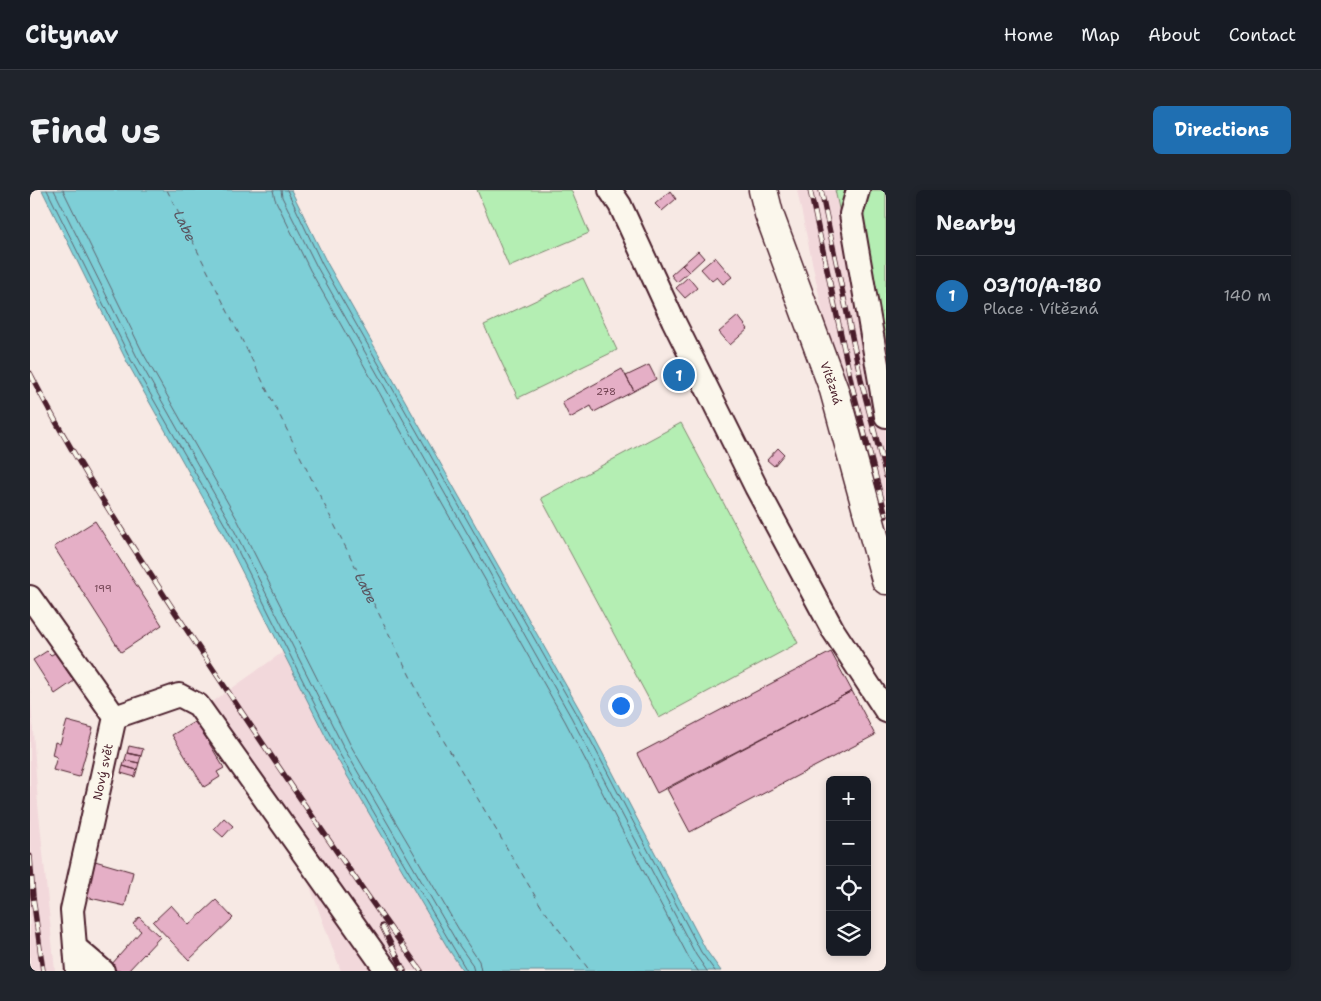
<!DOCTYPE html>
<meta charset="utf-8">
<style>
body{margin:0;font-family:"Shantell Sans",sans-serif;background:#20242c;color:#f1f3f6}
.controls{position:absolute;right:15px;bottom:15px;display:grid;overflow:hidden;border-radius:8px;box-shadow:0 2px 8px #0003}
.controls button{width:45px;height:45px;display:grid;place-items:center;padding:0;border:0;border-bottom:1px solid #363941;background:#171b24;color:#f1f3f6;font:25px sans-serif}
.you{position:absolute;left:590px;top:515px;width:18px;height:18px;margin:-12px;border:4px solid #fff;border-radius:50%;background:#1a73e8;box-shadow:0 0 0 8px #1a73e833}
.badge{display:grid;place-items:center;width:32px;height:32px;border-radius:50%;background:#1f6fb2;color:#fff;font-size:16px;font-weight:700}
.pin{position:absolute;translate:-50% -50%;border:2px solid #fff;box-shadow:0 1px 5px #0006}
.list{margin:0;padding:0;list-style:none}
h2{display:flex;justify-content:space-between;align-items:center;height:65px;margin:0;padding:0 20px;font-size:21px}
h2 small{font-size:16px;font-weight:400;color:#9ea1a6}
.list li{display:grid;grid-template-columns:32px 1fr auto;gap:15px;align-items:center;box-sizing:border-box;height:80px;padding:0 20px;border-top:1px solid #363941}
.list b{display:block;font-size:19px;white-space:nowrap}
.list p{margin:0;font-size:16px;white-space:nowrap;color:#9ea1a6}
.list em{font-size:16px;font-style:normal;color:#9ea1a6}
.icon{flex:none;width:28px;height:28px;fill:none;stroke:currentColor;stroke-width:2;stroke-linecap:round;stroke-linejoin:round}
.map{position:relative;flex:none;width:856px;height:781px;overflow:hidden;border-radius:8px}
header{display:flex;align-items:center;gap:30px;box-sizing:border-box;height:70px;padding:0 25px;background:#171b24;border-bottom:1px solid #363941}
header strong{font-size:24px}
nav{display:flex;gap:28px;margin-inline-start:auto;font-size:18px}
.intro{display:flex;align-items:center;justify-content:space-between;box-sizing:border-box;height:120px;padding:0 30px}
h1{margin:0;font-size:35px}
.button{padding:12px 22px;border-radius:8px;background:#1f6fb2;color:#fff;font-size:18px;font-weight:700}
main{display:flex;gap:30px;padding:0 30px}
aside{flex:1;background:#171b24;border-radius:8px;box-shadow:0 2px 8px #0003}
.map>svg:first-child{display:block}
.built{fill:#f2d8db}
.green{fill:#b4eeb3;stroke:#7f866f}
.water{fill:#7ecfd7;stroke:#698992}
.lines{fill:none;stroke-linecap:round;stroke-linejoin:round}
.shore{stroke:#5f6570;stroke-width:1}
.ferry{stroke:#5a545f;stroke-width:1;stroke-dasharray:6 5;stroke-linecap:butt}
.building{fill:#e5afc6;stroke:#4a1f2b}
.minor-casing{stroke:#4a1f2b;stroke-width:26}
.major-casing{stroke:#4a1f2b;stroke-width:31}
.minor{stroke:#fbf7ec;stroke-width:22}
.major{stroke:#fbf7ec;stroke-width:28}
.rail-casing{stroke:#4a1f2b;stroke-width:5.5}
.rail{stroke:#fbf7ec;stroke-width:4;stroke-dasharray:11;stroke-linecap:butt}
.labels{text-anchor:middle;stroke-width:5;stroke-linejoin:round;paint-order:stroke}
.number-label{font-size:10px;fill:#714352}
.street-label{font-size:12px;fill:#4a1f2b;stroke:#fbf7ec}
.water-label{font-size:14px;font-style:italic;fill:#5a545f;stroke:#fbf7ec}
</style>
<header>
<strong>Citynav</strong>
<nav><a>Home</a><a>Map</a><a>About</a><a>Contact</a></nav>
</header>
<div class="intro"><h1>Find us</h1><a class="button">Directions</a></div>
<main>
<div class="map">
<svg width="856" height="781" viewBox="0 0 856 781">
<rect width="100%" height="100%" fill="#f7e9e4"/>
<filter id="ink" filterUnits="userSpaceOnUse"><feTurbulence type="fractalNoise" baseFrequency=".02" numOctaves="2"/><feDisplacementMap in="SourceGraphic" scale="10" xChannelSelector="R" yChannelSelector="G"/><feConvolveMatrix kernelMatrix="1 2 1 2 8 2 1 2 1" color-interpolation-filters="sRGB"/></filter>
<g filter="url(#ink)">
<path class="built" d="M767,0H805L856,233V371L809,200Z
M253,462L305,565L419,760L433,781H311L268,664L167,523Z
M0,497L8,614L25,781H0Z"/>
<path class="green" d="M447,0H541L559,43L479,77Z
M805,0H856V233Z
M553,88L587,160L488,208L454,135Z
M651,233L768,453L629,528L511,308Z"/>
<path class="water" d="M12,0H261L296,71L551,522L676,760L691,781H433L419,760L305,565L190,338L97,172Z"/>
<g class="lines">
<path class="shore" d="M17,0L101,170L195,335L309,563L437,781
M24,0L107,167L200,332L315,560L428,754L442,774L444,781
M33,0L113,163L207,329L321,556L435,750L449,771L451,781
M243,0L245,9L280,80L535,531L659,768L668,781
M251,0L252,7L287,77L541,527L666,765L677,781
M257,0L292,74L547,524L671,762L685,781"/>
<path class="ferry" id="s1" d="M137,0L405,536L511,716L560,781"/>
</g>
<path class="building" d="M640,1L646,9L632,21L625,14Z
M668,61L674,68L659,82L652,75Z
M685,67L702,87L693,94L687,87L682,91L671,79Z
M652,75L659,82L647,92L641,85Z
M658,87L667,98L655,108L646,98Z
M708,126L718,139L700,155L689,142Z
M639,174L642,177L648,175L653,183V187L649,189L650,192Z
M619,175L626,189L604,201L596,186Z
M592,179L604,201L564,222L561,216L540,228L532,212Z
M748,258L754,264L744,276L737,270Z
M65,331L132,435L91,462L24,357Z
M17,461L21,465L25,463L44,491L25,504L3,470Z
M801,462L822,501L627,603L607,564Z
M822,501L845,545L660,642L637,599Z
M37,531L63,538L49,587L23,580L27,567L22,565L25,552L30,554Z
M166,531L194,578L187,582L190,587L174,597L142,545Z
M99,556L113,559L111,566L97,563Z
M97,563L111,566L109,573L95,570Z
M95,570L109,573L107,580L93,576Z
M93,576L107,580L105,587L91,583Z
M194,628L203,636L193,647L184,639Z
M65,671L103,682L95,716L56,707Z
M186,710L203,728L159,770L123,732L141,715L159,735Z
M109,727L130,747L98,781H87L81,775L111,741L103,734Z"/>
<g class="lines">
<defs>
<path id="minor" d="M580,0L590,15L643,130L726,297L803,440L856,521
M828,0L821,24L856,226
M0,407L85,527L42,720L47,781
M85,527L149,505L168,515L357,781
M46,758L73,781"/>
<g id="major">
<path id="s2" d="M733,0L739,24L804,200L856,390"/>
</g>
</defs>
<use href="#minor" class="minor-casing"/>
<use href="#major" class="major-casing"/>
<use href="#minor" class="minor"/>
<use href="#major" class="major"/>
<defs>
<path id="rail" d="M780,0L822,196L856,326
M791,0L832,194L856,286
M0,183C42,267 94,343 145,422C225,543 306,663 391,781
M0,666L3,707L13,781
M352,736L374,781"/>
</defs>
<use href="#rail" class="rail-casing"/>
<use href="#rail" class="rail"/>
</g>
</g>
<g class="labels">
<g class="number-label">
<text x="576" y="205">278</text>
<text x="73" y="402">199</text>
</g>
<g class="street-label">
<text dy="4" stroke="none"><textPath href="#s2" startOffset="205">Vítězná</textPath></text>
<text transform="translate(73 582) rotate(-78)" y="4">Nový svět</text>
</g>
<g class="water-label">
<text dy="5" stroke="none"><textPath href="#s1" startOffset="40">Labe</textPath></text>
<text dy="5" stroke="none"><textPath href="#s1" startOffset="445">Labe</textPath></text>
</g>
</g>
</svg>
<div class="controls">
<button>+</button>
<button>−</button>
<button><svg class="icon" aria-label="locate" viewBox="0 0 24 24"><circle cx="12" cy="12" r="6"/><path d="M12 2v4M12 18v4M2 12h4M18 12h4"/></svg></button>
<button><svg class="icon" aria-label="layers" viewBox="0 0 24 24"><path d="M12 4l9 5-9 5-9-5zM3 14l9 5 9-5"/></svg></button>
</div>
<div class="you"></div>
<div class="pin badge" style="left:649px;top:185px">1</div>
</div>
<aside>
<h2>Nearby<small></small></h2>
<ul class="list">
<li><span class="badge">1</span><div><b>O3/10/A-180</b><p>Place · Vítězná</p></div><em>140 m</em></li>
</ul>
</aside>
</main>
